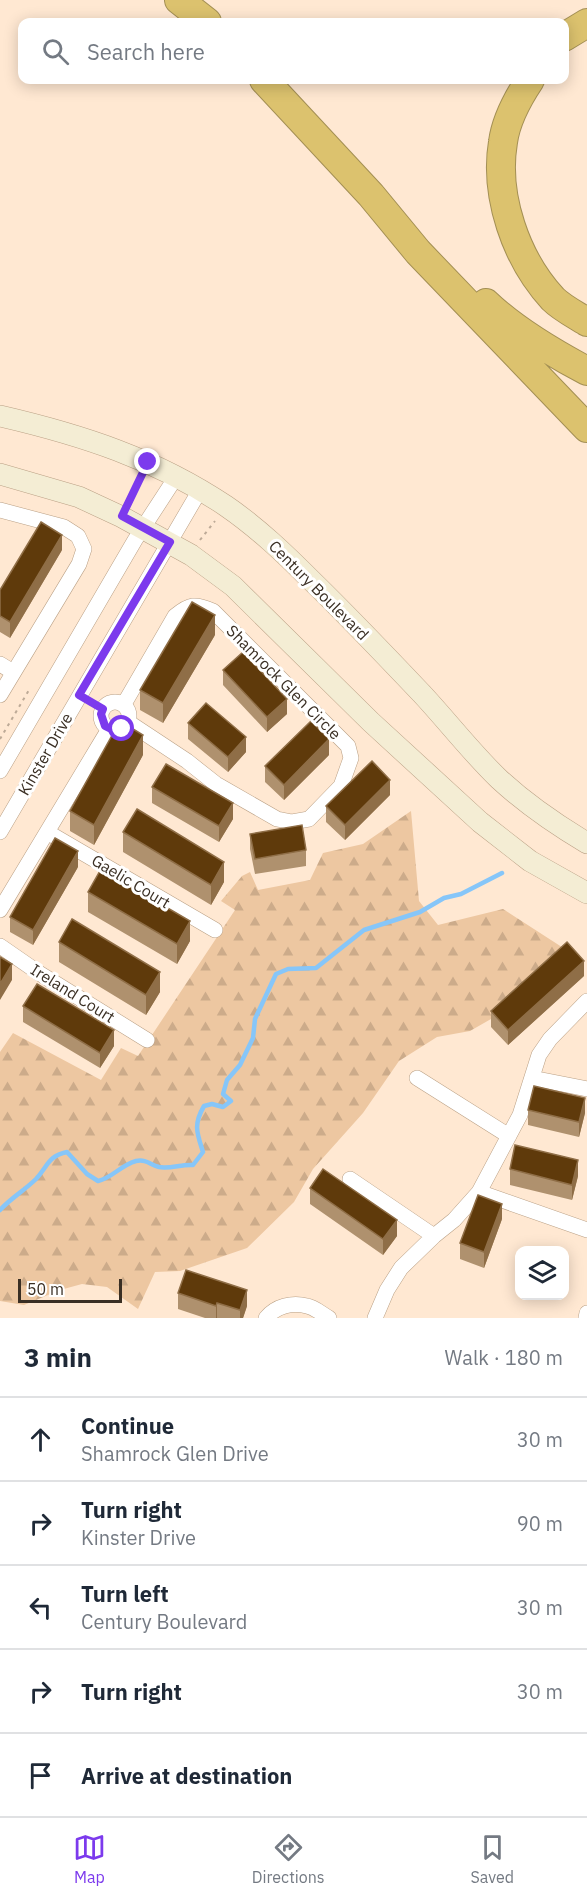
<!DOCTYPE html>
<meta charset="utf-8">
<style>
body{margin:0;font-family:"IBM Plex Sans",sans-serif;background:#f2f2f3;color:#1f2937}
.controls{position:absolute;right:18px;bottom:18px;display:grid;overflow:hidden;border-radius:12px;box-shadow:0 3px 15px #0003}
.controls button{width:54px;height:54px;display:grid;place-items:center;padding:0;border:0;border-bottom:2px solid #e0e1e3;background:#fff;color:#1f2937;font:30px sans-serif}
.scale{position:absolute;left:18px;bottom:15px;width:104px;box-sizing:border-box;padding-left:6px;border:3px solid #3a2f24;border-top:0;font-size:16px;line-height:21px;white-space:nowrap;color:#3a2f24;-webkit-text-stroke:4px #fff;paint-order:stroke}
.stop{position:absolute;width:18px;height:18px;margin:-14px;border:4px solid #7c3aed;border-radius:50%;background:#fff}
.stop.end{background:#7c3aed;border-color:#fff;box-shadow:0 2px 6px #0008}
.list{margin:0;padding:0;list-style:none}
h2{display:flex;justify-content:space-between;align-items:center;height:78px;margin:0;padding:0 24px;font-size:26px}
h2 small{font-size:20px;font-weight:400;color:#747a83}
.list li{display:grid;grid-template-columns:39px 1fr auto;gap:18px;align-items:center;box-sizing:border-box;height:84px;padding:0 24px;border-top:2px solid #e0e1e3}
.list b{display:block;font-size:22px;white-space:nowrap}
.list p{margin:0;font-size:20px;white-space:nowrap;color:#747a83}
.list em{font-size:20px;font-style:normal;color:#747a83}
.icon{flex:none;width:33px;height:33px;fill:none;stroke:currentColor;stroke-width:2;stroke-linecap:round;stroke-linejoin:round}
.map{position:relative;flex:none;width:587px;height:1318px;overflow:hidden}
.search{position:absolute;background:#fff;box-shadow:0 3px 15px #0003;left:18px;right:18px;top:18px;height:66px;display:flex;align-items:center;gap:15px;box-sizing:border-box;padding:0 21px;border-radius:12px;color:#747a83;font-size:22px}
.sheet{height:498px;background:#fff}
nav{display:flex;justify-content:space-around;align-items:center;box-sizing:border-box;height:84px;border-top:2px solid #e0e1e3;background:#fff;font-size:16px;color:#747a83}
nav a{display:grid;justify-items:center;gap:3px}
nav .on{color:#7c3aed}
.map>svg:first-child{display:block}
.forest{fill:url(#forest-firs)}
.lines{fill:none;stroke-linecap:round;stroke-linejoin:round}
.stream{stroke:#86c6f9;stroke-width:4.5}
.street-casing{stroke:#baa085;stroke-width:16}
.secondary-casing{stroke:#baa085;stroke-width:22}
.highway-casing{stroke:#a38f54;stroke-width:30}
.path{stroke:#bdaa97;stroke-width:2;stroke-dasharray:3 4.5;stroke-linecap:butt}
.street{stroke:#fff;stroke-width:15}
.secondary{stroke:#f4edd4;stroke-width:21}
.highway{stroke:#dcc26e;stroke-width:28}
.wall{fill:#af916e}
.shaded-wall{fill:#8f6e47}
.building{fill:#5f3a0b;stroke:#8f6e47;stroke-width:1.5}
.route{stroke:#7c3aed;stroke-width:8}
.labels{text-anchor:middle;stroke-width:6;stroke-linejoin:round;paint-order:stroke}
.street-label{font-size:16px;fill:#3a2f24;stroke:#fff}
</style>
<div class="map">
<svg width="587" height="1318" viewBox="0 0 587 1318">
<defs>
<pattern id="forest-firs" width="22" height="20" patternUnits="userSpaceOnUse" patternTransform="scale(1.5)"><rect width="22" height="20" fill="#edc7a1"/><path d="M5 1l3.5 6h-7zM16 11l3.5 6h-7z" fill="#ccab8a"/></pattern>
</defs>
<rect width="100%" height="100%" fill="#ffe8d2"/>
<path class="forest" d="M411,811L419,901L438,925L503,909L568,951L498,1015L470,1031L437,1037L399,1061L363,1113L313,1169L294,1202L247,1248L180,1271L155,1272L138,1309L107,1287L82,1284L60,1290L24,1305L0,1301V1052L13,1033L101,1080L121,1048L138,1056L235,910L221,901L242,876L250,872L258,890L310,880L323,853L363,844Z"/>
<g class="lines">
<path class="stream" d="M0,1210C11,1198 25,1190 36,1179C48,1166 48,1156 67,1152L87,1174L98,1181C112,1178 121,1165 136,1161C147,1159 150,1165 159,1167C170,1169 182,1164 193,1165L203,1152C197,1133 193,1125 204,1106L212,1104L223,1107L231,1101L223,1094L227,1080L240,1065L253,1038L255,1019L276,974L288,969L316,968L364,930L420,912L444,898L461,894L502,873"/>
<defs>
<path id="street" d="M0,510L64,527L78,536L84,549L79,564L0,695
M0,664L13,672
M101 716a14 14 0 1 1 28 0a14 14 0 1 1-28 0Z
M124,704L175,616C190,604 195,603 213,611L348,746L351,758L341,786L309,819L292,822L277,819L216,784L187,761L128,722
M0,771L135,540L176,477
M0,832L200,490
M47,832L215,930
M0,910L109,729
M0,946L39,973L147,1040
M417,1078L509,1136
M532,1078L587,1089
M350,1179L434,1236
M479,1192L587,1230
M266,1318C276,1306 292,1302 307,1306C314,1307 322,1314 329,1318
M375,1318L387,1290L401,1268L434,1236L454,1220L479,1192L520,1115L539,1055L550,1039L587,1001
M586,1318L587,1313"/>
<path id="secondary" d="M0,416C82,435 156,459 226,506C258,528 285,554 312,581C350,618 386,656 423,695C448,722 472,753 499,779C526,804 555,824 587,843
M0,474L79,497L122,517L191,555L233,586L371,722L480,822L530,861L587,893"/>
<path id="highway" d="M179,0L207,22
M564,37L587,23
M264,80L371,195L418,252L587,428
M530,80C518,98 506,120 503,142C494,196 516,259 553,299C562,308 576,315 587,322
M486,303C512,328 555,354 587,371"/>
</defs>
<use href="#street" class="street-casing"/>
<use href="#secondary" class="secondary-casing"/>
<use href="#highway" class="highway-casing"/>
<path class="path" d="M129,500L140,478
M200,540L215,521
M0,739L29,690"/>
<use href="#street" class="street"/>
<use href="#secondary" class="secondary"/>
<use href="#highway" class="highway"/>
</g>
<path class="wall" d="M62,550L10,638L0,632V590Z
M215,635L163,723L140,710V690Z
M223,670L287,714L267,732L223,685Z
M188,723L246,752L228,772L188,739Z
M143,755L94,845L70,831V811Z
M329,755L284,800L265,782V766Z
M152,787L233,819L219,842L152,803Z
M390,795L345,840L326,822V806Z
M123,832L224,882L211,905L123,852Z
M250,834L306,850V866L255,874L250,849Z
M78,867L33,945L10,932V917Z
M88,892L190,941L177,964L88,912Z
M59,942L160,992L146,1015L59,962Z
M584,976L508,1045L491,1027V1011Z
M23,1006L114,1046L100,1068L23,1022Z
M528,1110L585,1113L579,1137L528,1125Z
M510,1169L578,1176L572,1200L510,1185Z
M310,1188L397,1236L383,1255L310,1204Z
M502,1219L484,1268L460,1259V1243Z
M178,1293L247,1306L243,1318H205L178,1309Z"/>
<path class="shaded-wall" d="M62,535V550L10,638V622Z
M215,615V635L163,723V703Z
M287,699V714L267,732V717Z
M143,735V755L94,845V825Z
M246,737V752L228,772V757Z
M329,739V755L284,800V785Z
M390,780V795L345,840V825Z
M233,803V819L219,842V826Z
M78,851V867L33,945V930Z
M224,862V882L211,905V885Z
M190,921V941L177,964V944Z
M584,961V976L508,1045V1030Z
M12,964V980L0,1000V984Z
M160,972V992L146,1015V995Z
M114,1030V1046L100,1068V1053Z
M585,1098V1113L579,1137V1122Z
M578,1160V1176L572,1200V1185Z
M502,1204V1219L484,1268V1252Z
M397,1220V1236L383,1255V1239Z
M247,1290V1306L243,1318H240V1310Z
M217,1303V1318H216V1306Z"/>
<path class="building" d="M41,522L62,535L10,622L0,616V590Z
M192,602L215,615L163,703L140,690Z
M243,652L287,699L267,717L223,670Z
M206,703L246,737L228,757L188,723Z
M120,721L143,735L94,825L70,811Z
M311,721L329,739L284,785L265,766Z
M372,761L390,780L345,825L326,806Z
M166,764L233,803L219,826L152,787Z
M137,809L224,862L211,885L123,832Z
M302,825L306,850L255,859L250,834Z
M55,838L78,851L33,930L10,917Z
M101,869L190,921L177,944L88,892Z
M72,919L160,972L146,995L59,942Z
M567,942L584,961L508,1030L491,1011Z
M0,957L12,964L0,984Z
M37,984L114,1030L100,1053L23,1006Z
M534,1086L585,1098L579,1122L528,1110Z
M515,1145L578,1160L572,1185L510,1169Z
M323,1169L397,1220L383,1239L310,1188Z
M478,1195L502,1204L484,1252L460,1243Z
M186,1270L247,1290L240,1310L217,1303L216,1306L178,1293Z"/>
<g class="lines">
<path class="route" d="M122,729L115,731L105,726L101,714L103,709L79,695L170,542L122,516L148,462"/>
</g>
<g class="labels">
<g class="street-label">
<text transform="translate(319 590) rotate(45)" y="6">Century Boulevard</text>
<text transform="translate(284 682) rotate(45)" y="6">Shamrock Glen Circle</text>
<text transform="translate(45 754) rotate(-60)" y="6">Kinster Drive</text>
<text transform="translate(131 881) rotate(31)" y="6">Gaelic Court</text>
<text transform="translate(73 993) rotate(32)" y="6">Ireland Court</text>
</g>
</g>
</svg>
<div class="controls">
<button><svg class="icon" aria-label="layers" viewBox="0 0 24 24"><path d="M12 4l9 5-9 5-9-5zM3 14l9 5 9-5"/></svg></button>
</div>
<div class="scale">50 m</div>
<div class="stop" style="left:122px;top:729px"></div>
<div class="stop end" style="left:148px;top:462px"></div>
<div class="search"><svg class="icon" aria-label="search" viewBox="0 0 24 24"><circle cx="10" cy="10" r="6"/><path d="M15 15l6 6"/></svg>Search here</div>
</div>
<section class="sheet">
<h2>3 min<small>Walk · 180 m</small></h2>
<ul class="list">
<li><svg class="icon" aria-label="ahead" viewBox="0 0 24 24"><path d="M12 20V5M6 11l6-6 6 6"/></svg><div><b>Continue</b><p>Shamrock Glen Drive</p></div><em>30 m</em></li>
<li><svg class="icon" aria-label="right" viewBox="0 0 24 24"><path d="M7 20v-9h11M14 6l5 5-5 5"/></svg><div><b>Turn right</b><p>Kinster Drive</p></div><em>90 m</em></li>
<li><svg class="icon" aria-label="left" viewBox="0 0 24 24"><path d="M17 20v-9H6M10 6l-5 5 5 5"/></svg><div><b>Turn left</b><p>Century Boulevard</p></div><em>30 m</em></li>
<li><svg class="icon" aria-label="right" viewBox="0 0 24 24"><path d="M7 20v-9h11M14 6l5 5-5 5"/></svg><div><b>Turn right</b></div><em>30 m</em></li>
<li><svg class="icon" aria-label="arrive" viewBox="0 0 24 24"><path d="M6 21V4h12l-3 4 3 4H6"/></svg><div><b>Arrive at destination</b></div></li>
</ul>
</section>
<nav>
<a class="on"><svg class="icon" aria-label="map" viewBox="0 0 24 24"><path d="M3 6l6-2 6 2 6-2v14l-6 2-6-2-6 2zM9 4v14M15 6v14"/></svg>Map</a>
<a><svg class="icon" aria-label="directions" viewBox="0 0 24 24"><path d="M12 3l9 9-9 9-9-9zM9 14v-3h6M13 9l2 2-2 2"/></svg>Directions</a>
<a><svg class="icon" aria-label="saved" viewBox="0 0 24 24"><path d="M7 4h10v16l-5-4-5 4z"/></svg>Saved</a>
</nav>
